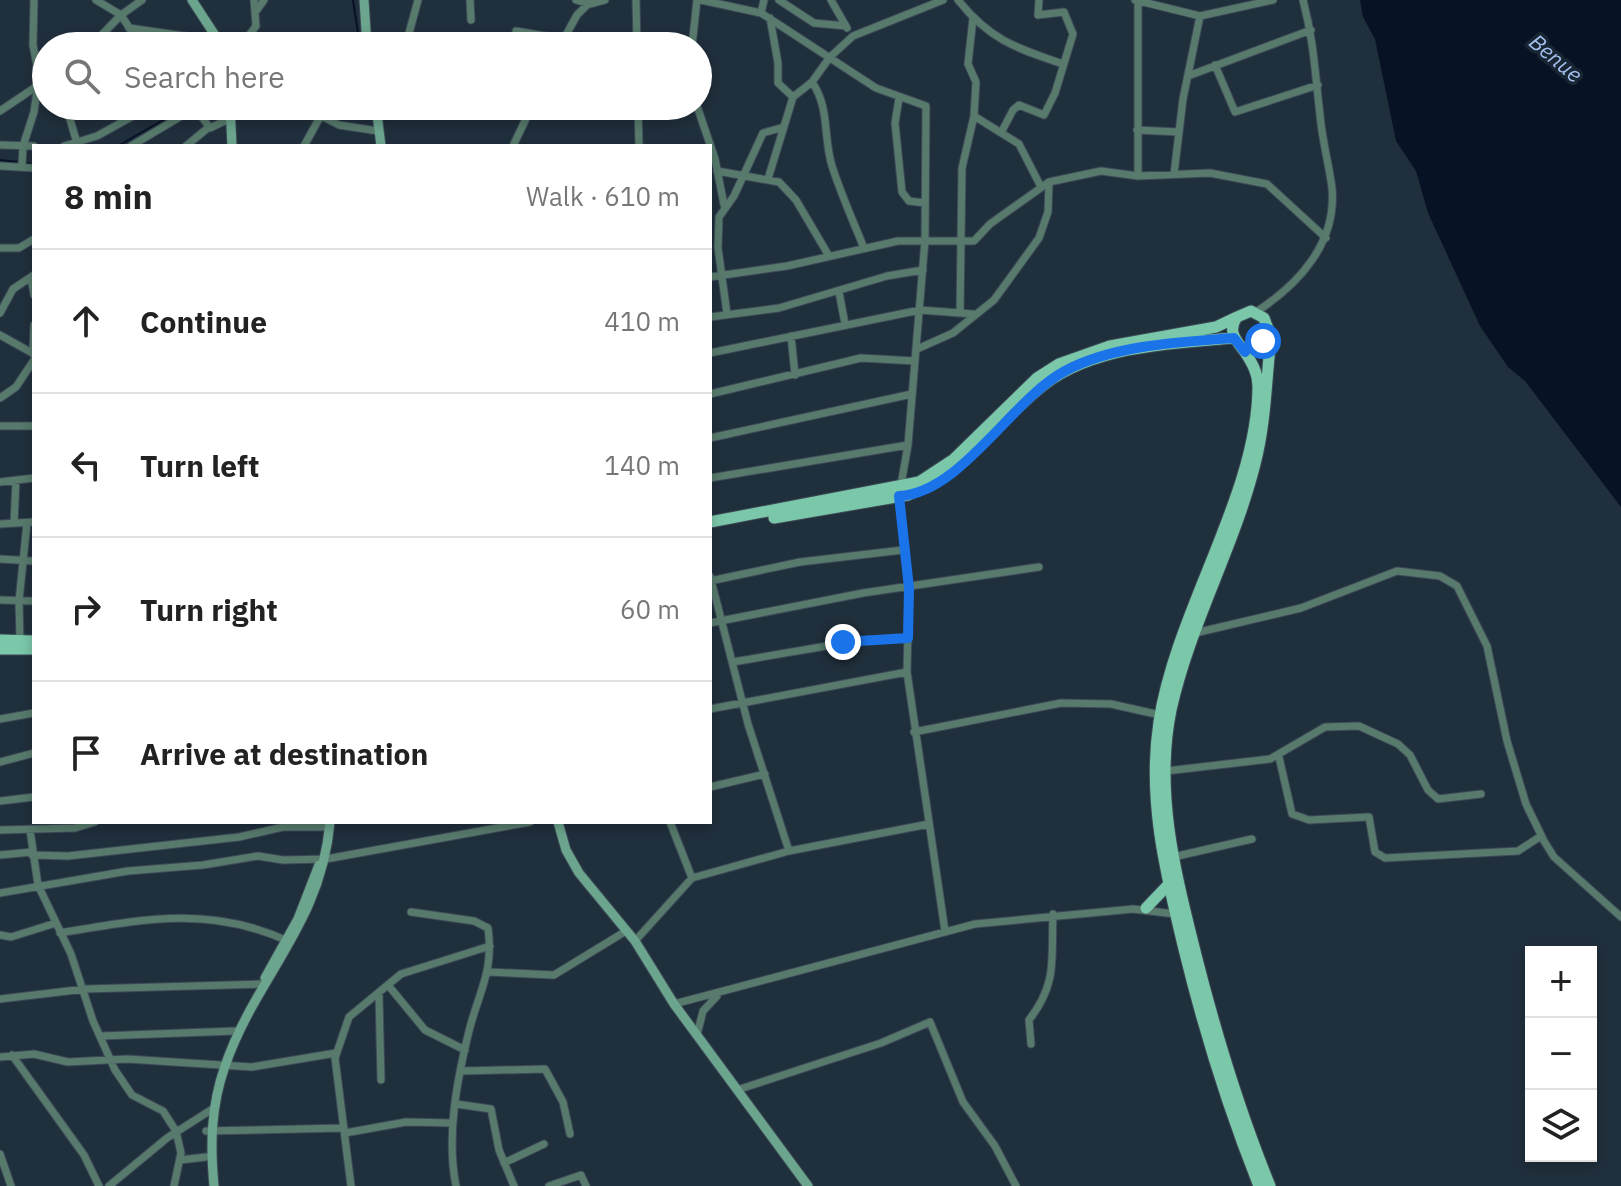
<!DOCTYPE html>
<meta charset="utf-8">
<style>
body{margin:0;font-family:"IBM Plex Sans",sans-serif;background:#f6f6f6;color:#222}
.controls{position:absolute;right:24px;bottom:24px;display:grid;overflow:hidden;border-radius:0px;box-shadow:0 4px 12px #0003}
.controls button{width:72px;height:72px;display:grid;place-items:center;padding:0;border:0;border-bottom:2px solid #e0e0e0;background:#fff;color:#222;font:40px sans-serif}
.stop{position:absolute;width:24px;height:24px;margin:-18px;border:6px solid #1a73e8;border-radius:50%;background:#fff}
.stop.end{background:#1a73e8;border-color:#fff;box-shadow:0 2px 8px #0008}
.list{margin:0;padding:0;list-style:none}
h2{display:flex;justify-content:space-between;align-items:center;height:104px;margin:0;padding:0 32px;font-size:34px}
h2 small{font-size:26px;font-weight:400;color:#767676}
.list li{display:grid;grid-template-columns:52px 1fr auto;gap:24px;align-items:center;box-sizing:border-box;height:144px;padding:0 32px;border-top:2px solid #e0e0e0}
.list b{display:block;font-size:30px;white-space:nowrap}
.list em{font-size:26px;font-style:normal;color:#767676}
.icon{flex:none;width:44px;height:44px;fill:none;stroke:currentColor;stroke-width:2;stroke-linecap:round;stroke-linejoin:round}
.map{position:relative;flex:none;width:1621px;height:1186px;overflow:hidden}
.search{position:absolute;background:#fff;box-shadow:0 4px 12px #0003;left:32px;top:32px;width:680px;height:88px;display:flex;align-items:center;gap:20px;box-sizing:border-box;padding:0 28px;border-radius:44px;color:#767676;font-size:30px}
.panel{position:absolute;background:#fff;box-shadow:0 4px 12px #0003;left:32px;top:144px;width:680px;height:680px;border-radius:0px}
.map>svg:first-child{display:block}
.water{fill:#081225}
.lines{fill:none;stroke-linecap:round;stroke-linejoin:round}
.stream{stroke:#081225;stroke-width:2}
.street-casing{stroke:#3c4a57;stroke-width:9}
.secondary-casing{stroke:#3c4a57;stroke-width:11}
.primary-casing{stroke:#3c4a57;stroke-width:13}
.street{stroke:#577a6c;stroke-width:7}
.secondary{stroke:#6ca58e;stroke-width:9}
.primary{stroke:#7bc7a9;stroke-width:11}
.route{stroke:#1a73e8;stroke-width:10}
.labels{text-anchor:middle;stroke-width:7;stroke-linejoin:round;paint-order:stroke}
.water-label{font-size:22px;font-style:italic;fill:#a4bfed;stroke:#172632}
</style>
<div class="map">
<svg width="1621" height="1186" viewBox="0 0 1621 1186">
<rect width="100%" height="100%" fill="#202f3c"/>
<path class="water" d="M1360,0H1621V507L1525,381L1508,367L1480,326L1428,213L1416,171L1396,141L1375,39L1363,17Z"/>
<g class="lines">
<path class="stream" d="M353,0L360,46
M118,146L187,106
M0,160L19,162
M25,163L34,164"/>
<defs>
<path id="street" d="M96,0L121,15L141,46
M470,0L471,20
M576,0L590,4L605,0
M636,0L637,46
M701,0L761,13L876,88L926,106L925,240L908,445L899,496L909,588L907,672L945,931
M779,0L814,23L846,26
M831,0L847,28
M958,0C990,40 1016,48 1063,64
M1135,0L1200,16L1273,0
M1138,1V176
M257,10L264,0
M761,13L764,0
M770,18L778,63V83L793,97
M129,28L219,41
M516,31L562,39
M91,46L121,15L142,0
M241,46L256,26L254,0
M393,46L408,37L418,0
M560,46L577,15L592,0
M692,46L697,0
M1215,65L1235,112L1318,85
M1188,76L1311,30
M812,82C830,108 823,137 832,166C841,194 853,221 864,248
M899,98L895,123L902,192L909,201L925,203
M66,106L77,143
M302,106L339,125L378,131
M638,106L639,146
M697,106L715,159L724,205
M0,111L46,80
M974,116L1019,144L1041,187
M1137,130L1179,132
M1002,131L1013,110L1019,105L1044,115L1055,93L1073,34L1064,12L1038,15L1039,0
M0,145L34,146
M64,146L97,136L151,106
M131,146L195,108L210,128L231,118
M186,146L209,127
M304,146L320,117
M513,146L532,106
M0,166L34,168
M22,167L23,146L34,112L39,77L33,45L34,0
M717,171L779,182L796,200L829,256
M1174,174L1183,99L1200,16
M768,179L793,97L812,82L830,57L853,36L943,0
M0,248H19L34,239
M710,277L787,266L898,241H974L990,224L1049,182L1101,171L1138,176L1210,173L1267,184L1326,238
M31,278L34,295
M839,292L845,324
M1256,312C1299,284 1337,243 1332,188C1329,164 1322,140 1320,115C1315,73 1314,42 1303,0
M0,313L13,289L34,275
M960,313L962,168L974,116L976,82L968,64L973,18
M727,314L718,248L719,217L734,196L763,133L784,127
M710,317L779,308L887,276L923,270
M0,335L34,354
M791,336L795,375
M917,349L953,333L994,300L1039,238L1048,212L1049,182
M710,353L920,310L973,314
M33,354L34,325
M710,394L861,358L915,361
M0,398L16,387L34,360
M0,426H34
M710,438L912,394
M710,478L908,445
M0,482L34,478
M14,523L16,480
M0,524L34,522
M0,559L34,561
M710,576L748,724L789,851
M710,581L800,562L903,550
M0,600L34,601
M710,623L863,593L1039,567
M1195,633L1301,608L1397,571L1440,576L1457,586L1487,646L1507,741L1526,804L1544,841L1554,857L1621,917
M20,640L19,601L27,523
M733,662L856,641L908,638
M710,709L907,672
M0,719L34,713
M914,732L1061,703L1111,704L1160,715
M1279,757L1292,814L1309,820L1369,817L1375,852L1385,858L1518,851L1541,836
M0,762L34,753
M1166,771L1270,759L1325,727L1359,726L1398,744L1410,755L1428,790L1438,799L1481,794
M710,787L765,774
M0,801L34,797
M670,822L692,878
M0,830L75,828L95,822
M30,830L38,885L71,954L93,1021L115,1070L132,1095L163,1111L176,1131L181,1153L174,1186
M0,855L32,852
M32,855L68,856L239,837L283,827H324
M1173,857L1252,839
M0,893L128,871L203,865L258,856L283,860L326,859L530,822
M411,912L474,921L488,928C494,972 479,991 469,1031C457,1080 446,1136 456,1186
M60,933C143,919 211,905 290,942
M0,935L11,937L56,923
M635,941L692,878L789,851L929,824
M489,972L554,975L626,931
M388,985L425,1030L465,1050
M379,995L381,1080
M0,999L85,989L261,984
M674,1004L975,924L1133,909L1175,914
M697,1035L703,1011L717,996
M101,1036L235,1031
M1031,1044L1029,1020C1058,983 1051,959 1053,914
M12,1055L84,1155L99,1186
M0,1057L34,1054L68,1062L127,1059L252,1067L336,1053
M462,1071L545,1069L563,1102L570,1134
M737,1090L881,1043L930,1022L963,1102L995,1146L1016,1186
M456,1104L491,1109L499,1150L514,1186
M206,1131L343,1128
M345,1133L406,1122L453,1123
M0,1154L11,1186
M180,1160L206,1157
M504,1163L544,1144
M109,1186L167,1138L214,1108
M351,1186L335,1058L349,1017L401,974L490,946
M549,1186L581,1175L586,1186"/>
<path id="secondary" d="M192,0L222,46
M364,0L367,46
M230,106L232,146
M376,106L381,146
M558,822L566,850L579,873L635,941L674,1004L808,1186
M265,978L298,919L319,865
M214,1186C210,1144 211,1106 225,1066C256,976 321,925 330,822"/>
<path id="primary" d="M1251,311L1264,318L1271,337L1267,336L1245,352C1236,340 1227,332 1237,317Z
M1245,352C1252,363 1258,373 1258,386C1258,494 1176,610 1159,722C1147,800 1166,874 1184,949C1204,1031 1228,1108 1259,1186
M774,518L908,495C965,471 997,421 1045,384C1095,346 1173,343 1234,338
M710,522L919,482L954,459L1037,378L1059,364L1110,346L1216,327L1237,317
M0,640L34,641
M0,649H34
M1146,908L1168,885
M1270,1186C1239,1110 1216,1034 1196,955C1176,875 1154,793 1171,710C1190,624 1234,548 1255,464C1266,422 1266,380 1271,337"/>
</defs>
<use href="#street" class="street-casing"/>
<use href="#secondary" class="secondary-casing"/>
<use href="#primary" class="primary-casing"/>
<use href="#street" class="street"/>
<use href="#secondary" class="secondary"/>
<use href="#primary" class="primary"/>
</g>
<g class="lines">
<path class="route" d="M843,642L908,638L909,588L899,496C961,493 1012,399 1065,371C1113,345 1180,342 1234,338L1245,352L1248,347L1263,341"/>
</g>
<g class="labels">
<g class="water-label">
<text transform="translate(1556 58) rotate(40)" y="8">Benue</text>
</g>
</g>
</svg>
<div class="controls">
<button>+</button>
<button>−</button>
<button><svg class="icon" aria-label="layers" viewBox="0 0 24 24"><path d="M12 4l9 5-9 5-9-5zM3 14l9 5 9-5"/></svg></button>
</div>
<div class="stop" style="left:1263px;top:341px"></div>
<div class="stop end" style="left:843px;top:642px"></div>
<div class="search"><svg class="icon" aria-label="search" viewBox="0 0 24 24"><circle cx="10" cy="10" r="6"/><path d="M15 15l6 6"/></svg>Search here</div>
<section class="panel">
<h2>8 min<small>Walk · 610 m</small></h2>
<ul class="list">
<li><svg class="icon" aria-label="ahead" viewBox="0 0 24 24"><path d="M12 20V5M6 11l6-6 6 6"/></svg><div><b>Continue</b></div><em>410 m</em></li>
<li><svg class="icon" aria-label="left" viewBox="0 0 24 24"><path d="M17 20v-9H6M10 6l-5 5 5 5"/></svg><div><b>Turn left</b></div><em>140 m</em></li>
<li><svg class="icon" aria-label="right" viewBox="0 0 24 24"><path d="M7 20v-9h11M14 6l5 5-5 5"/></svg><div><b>Turn right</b></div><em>60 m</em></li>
<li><svg class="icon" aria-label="arrive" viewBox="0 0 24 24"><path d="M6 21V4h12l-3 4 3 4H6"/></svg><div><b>Arrive at destination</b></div></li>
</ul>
</section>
</div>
